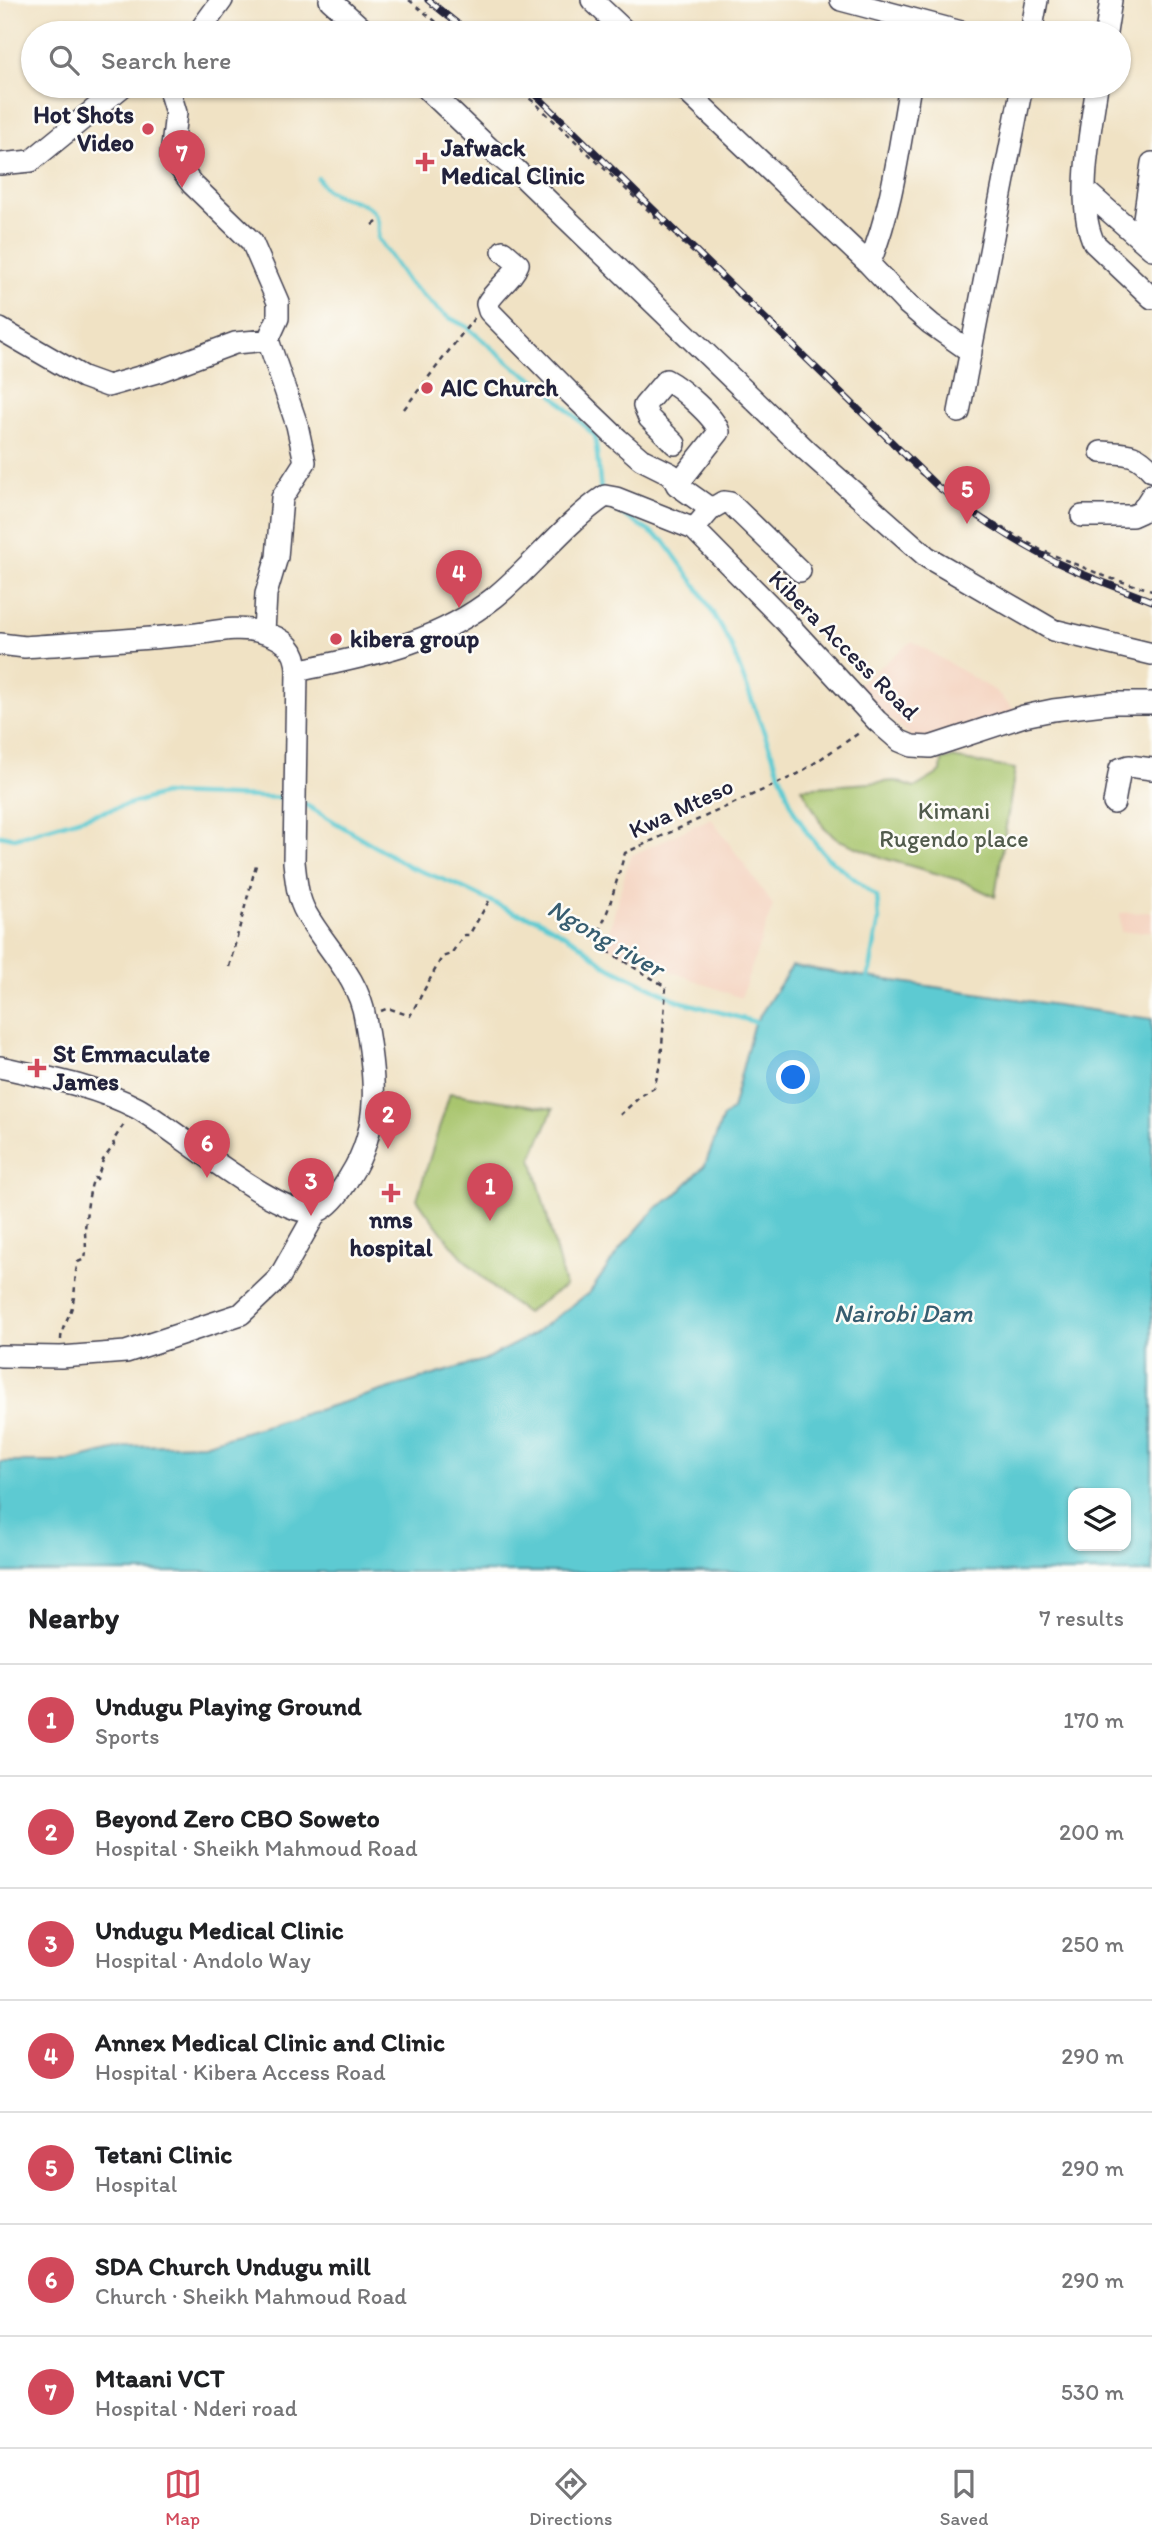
<!DOCTYPE html>
<meta charset="utf-8">
<style>
body{margin:0;font-family:Itim,sans-serif;background:#f2f2f2;color:#202124}
.controls{position:absolute;right:21px;bottom:21px;display:grid;overflow:hidden;border-radius:14px;box-shadow:0 2px 5px #0004}
.controls button{width:63px;height:63px;display:grid;place-items:center;padding:0;border:0;border-bottom:2px solid #e0e0e0;background:#fff;color:#202124;font:35px sans-serif}
.you{position:absolute;left:794px;top:1078px;width:24px;height:24px;margin:-18px;border:5px solid #fff;border-radius:50%;background:#1a73e8;box-shadow:0 0 0 10px #1a73e833}
.badge{display:grid;place-items:center;width:46px;height:46px;border-radius:50%;background:#d1495b;color:#fff;font-size:23px;font-weight:700}
.pin{position:absolute;translate:-50% -58px;filter:drop-shadow(0 2px 4px #0008)}
.pin::after{content:'';position:absolute;top:37px;width:24px;height:21px;background:inherit;clip-path:polygon(0 0,100% 0,50% 100%)}
.list{margin:0;padding:0;list-style:none}
h2{display:flex;justify-content:space-between;align-items:center;height:91px;margin:0;padding:0 28px;font-size:30px}
h2 small{font-size:23px;font-weight:400;color:#757577}
.list li{display:grid;grid-template-columns:46px 1fr auto;gap:21px;align-items:center;box-sizing:border-box;height:112px;padding:0 28px;border-top:2px solid #e0e0e0}
.list b{display:block;font-size:26px;white-space:nowrap}
.list p{margin:0;font-size:23px;white-space:nowrap;color:#757577}
.list em{font-size:23px;font-style:normal;color:#757577}
.icon{flex:none;width:38px;height:38px;fill:none;stroke:currentColor;stroke-width:2;stroke-linecap:round;stroke-linejoin:round}
.map{position:relative;flex:none;width:1152px;height:1572px;overflow:hidden}
.search{position:absolute;background:#fff;box-shadow:0 2px 5px #0004;left:21px;right:21px;top:21px;height:77px;display:flex;align-items:center;gap:18px;box-sizing:border-box;padding:0 24px;border-radius:38px;color:#757577;font-size:26px}
.sheet{height:875px;background:#fff}
nav{display:flex;justify-content:space-around;align-items:center;box-sizing:border-box;height:98px;border-top:2px solid #e0e0e0;background:#fff;font-size:19px;color:#757577}
nav a{display:grid;justify-items:center;gap:4px}
nav .on{color:#d1495b}
.map>svg:first-child{display:block}
.built{fill:#f4d3c0}
.green{fill:#a8c56d;stroke:#657454;stroke-width:2}
.water{fill:#5dcad2;stroke:#407686;stroke-width:2;fill-rule:evenodd}
.lines{fill:none;stroke-linecap:round;stroke-linejoin:round}
.stream{stroke:#5dcad2;stroke-width:4.5}
.minor-casing{stroke:#413f50;stroke-width:24}
.path{stroke:#413f50;stroke-width:2.5;stroke-dasharray:5 5;stroke-linecap:butt}
.minor{stroke:#fff;stroke-width:21}
.rail-casing{stroke:#22223b;stroke-width:7}
.rail{stroke:#fdfcf7;stroke-width:4.5;stroke-dasharray:13;stroke-linecap:butt}
.poi-dot{fill:#d1495b;stroke:#fdfcf7;stroke-width:2.5}
.labels{text-anchor:middle;stroke-width:5;stroke-linejoin:round;paint-order:stroke}
.poi-label{font-size:24px;font-weight:bold;fill:#22223b;stroke:#fdfcf7;text-anchor:start}
.street-label{font-size:24px;fill:#22223b;stroke:#fdfcf7}
.park-label{font-size:24px;fill:#515b4c;stroke:#fdfcf7}
.water-label{font-size:26px;font-style:italic;fill:#375d70;stroke:#fdfcf7}
</style>
<div class="map">
<svg width="1152" height="1572" viewBox="0 0 1152 1572">
<rect width="100%" height="100%" fill="#fdfcf7"/>
<filter id="ink" filterUnits="userSpaceOnUse"><feTurbulence type="fractalNoise" baseFrequency=".0143" numOctaves="2"/><feDisplacementMap in="SourceGraphic" scale="14" xChannelSelector="R" yChannelSelector="G"/><feConvolveMatrix kernelMatrix="1 2 1 2 8 2 1 2 1" color-interpolation-filters="sRGB"/></filter>
<filter id="wash" filterUnits="userSpaceOnUse"><feTurbulence type="fractalNoise" baseFrequency=".00686" numOctaves="4" result="noise"/><feDisplacementMap in="SourceGraphic" scale="28" xChannelSelector="R" yChannelSelector="G"/><feGaussianBlur stdDeviation="1.57" result="paint"/><feColorMatrix in="noise" values="0 0 0 0 0 0 0 0 0 0 0 0 0 0 0 0 0 1.4 0 .05"/><feComposite in="paint" operator="in"/></filter>
<g filter="url(#wash)">
<rect width="100%" height="100%" fill="#f0e2c4"/>
<path class="built" d="M912,641L994,690L1019,714L917,742L854,688Z
M711,818L773,905L741,998L605,946L630,856Z
M1152,912V931L1121,932L1120,913Z"/>
<path class="green" d="M952,758L1015,769L995,897L962,881L883,858L839,840L824,828L802,788L896,781L914,788L941,772L942,760Z
M450,1093L553,1109L532,1158L565,1286L526,1313C481,1283 448,1243 417,1199Z"/>
<path class="water" d="M792,966L1152,1019V1572H0V1462H65L130,1446L204,1444L484,1360L532,1335L590,1292L620,1249L656,1208L675,1196L705,1165L723,1117L732,1110L753,1026ZM1073,1493H1126V1546H1073Z"/>
<g class="lines">
<path class="stream" d="M318,178C321,183 323,188 328,191C350,204 384,198 378,238L407,281L437,309L448,317L467,327L517,369L542,384L595,436L601,491
M610,506L664,541L700,591L730,643L794,811L808,834L827,857L877,897L879,920L868,981
M301,802L410,867L455,884L515,913L538,919L577,942L605,965L679,1001L759,1023
M0,835L15,838L163,794L290,798"/>
</g>
</g>
<g filter="url(#ink)">
<g class="lines">
<defs>
<path id="minor" d="M330,0L367,33
M592,0L627,33
M841,0L965,33
M198,33L222,0
M1031,33L1037,0
M1106,33L1111,0
M168,86L176,113L171,156L192,184L252,242L278,302V318L268,340L297,425L305,462L282,498L277,557L266,594L264,632
M424,86L489,148L515,169L807,451L927,557L1053,630L1152,654
M681,86L869,264L904,301L931,324L971,352
M1097,86C1091,128 1075,204 1094,243L1152,298
M0,164L31,161L123,86
M1086,191L1152,249
M1141,239L1152,163
M503,251L518,264C512,280 495,289 487,304L489,311L568,391L618,439L641,459L671,474L677,485L711,509L694,529
M869,264C893,207 899,146 910,86
M0,329L83,377L108,386L157,372L235,343L268,340
M959,412L1022,86
M675,444L649,418L644,406L666,380C681,388 715,417 719,432L677,485
M1101,452C1126,454 1135,451 1152,471
M711,509L723,502L730,503L800,571
M1082,516H1132L1141,512L1152,495
M0,644L25,647C79,643 133,640 186,635C211,633 235,625 261,632C282,637 297,648 297,671
M1114,803L1120,769L1129,766L1152,769
M0,1067C45,1077 95,1086 137,1108C171,1126 284,1223 318,1211C331,1206 343,1188 350,1176C382,1126 375,1074 365,1018C359,978 325,947 306,913C297,897 296,879 294,862L297,671C370,655 434,645 495,597C533,566 564,524 605,496L616,498L694,529L784,620L877,721L900,741L912,746L930,747L1024,716L1053,710L1113,703H1152
M0,1356L61,1357L126,1352L241,1314L279,1278L317,1211"/>
</defs>
<use href="#minor" class="minor-casing"/>
<path class="path" d="M409,0L450,33
M514,86L534,102L846,398L916,470L950,498L1041,550L1109,578L1152,590
M373,225L380,220
M404,409L475,317
M229,967L256,865
M381,1011L388,1008L410,1016L442,957L451,954L464,935H469L489,901
M620,1115L642,1095L654,1088L661,1061L666,987L599,946L596,941L609,907L625,853L798,774L862,731
M61,1340C61,1326 71,1316 73,1302C76,1289 74,1276 78,1262L85,1259C87,1248 85,1240 85,1230C86,1216 89,1189 94,1178L97,1179L103,1160L114,1145L113,1141L126,1121"/>
<use href="#minor" class="minor"/>
<defs>
<path id="rail" d="M428,0L469,33
M527,86L938,487C979,518 1023,548 1071,569C1098,581 1125,590 1152,601"/>
</defs>
<use href="#rail" class="rail-casing"/>
<use href="#rail" class="rail"/>
</g>
</g>
<g class="poi-dot">
<circle cx="148" cy="129" r="7"/>
<path d="M421.5 151.5h7v7h7v7h-7v7h-7v-7h-7v-7h7z"/>
<circle cx="427" cy="388" r="7"/>
<circle cx="336" cy="639" r="7"/>
<path d="M33.5 1057.5h7v7h7v7h-7v7h-7v-7h-7v-7h7z"/>
<path d="M387.5 1182.5h7v7h7v7h-7v7h-7v-7h-7v-7h7z"/>
</g>
<g class="labels">
<g class="poi-label">
<text x="134" y="123" text-anchor="end">Hot Shots<tspan x="134" dy="28">Video</tspan></text>
<text x="441" y="156">Jafwack<tspan x="441" dy="28">Medical Clinic</tspan></text>
<text x="441" y="396">AIC Church</text>
<text x="350" y="647">kibera group</text>
<text x="53" y="1062">St Emmaculate<tspan x="53" dy="28">James</tspan></text>
<text x="391" y="1228" text-anchor="middle">nms<tspan x="391" dy="28">hospital</tspan></text>
</g>
<g class="street-label">
<text transform="translate(844 645) rotate(45)" y="8">Kibera Access Road</text>
<text transform="translate(681 808) rotate(-25)" y="8">Kwa Mteso</text>
</g>
<g class="park-label">
<text x="954" y="819">Kimani<tspan x="954" dy="28">Rugendo place</tspan></text>
</g>
<g class="water-label">
<text transform="translate(606 938) rotate(30)" y="9">Ngong river</text>
<text x="903" y="1322">Nairobi Dam</text>
</g>
</g>
</svg>
<div class="controls">
<button><svg class="icon" aria-label="layers" viewBox="0 0 24 24"><path d="M12 4l9 5-9 5-9-5zM3 14l9 5 9-5"/></svg></button>
</div>
<div class="you"></div>
<div class="pin badge" style="left:490px;top:1221px">1</div>
<div class="pin badge" style="left:388px;top:1149px">2</div>
<div class="pin badge" style="left:311px;top:1216px">3</div>
<div class="pin badge" style="left:459px;top:608px">4</div>
<div class="pin badge" style="left:967px;top:524px">5</div>
<div class="pin badge" style="left:207px;top:1178px">6</div>
<div class="pin badge" style="left:182px;top:188px">7</div>
<div class="search"><svg class="icon" aria-label="search" viewBox="0 0 24 24"><circle cx="10" cy="10" r="6"/><path d="M15 15l6 6"/></svg>Search here</div>
</div>
<section class="sheet">
<h2>Nearby<small>7 results</small></h2>
<ul class="list">
<li><span class="badge">1</span><div><b>Undugu Playing Ground</b><p>Sports</p></div><em>170 m</em></li>
<li><span class="badge">2</span><div><b>Beyond Zero CBO Soweto</b><p>Hospital · Sheikh Mahmoud Road</p></div><em>200 m</em></li>
<li><span class="badge">3</span><div><b>Undugu Medical Clinic</b><p>Hospital · Andolo Way</p></div><em>250 m</em></li>
<li><span class="badge">4</span><div><b>Annex Medical Clinic and Clinic</b><p>Hospital · Kibera Access Road</p></div><em>290 m</em></li>
<li><span class="badge">5</span><div><b>Tetani Clinic</b><p>Hospital</p></div><em>290 m</em></li>
<li><span class="badge">6</span><div><b>SDA Church Undugu mill</b><p>Church · Sheikh Mahmoud Road</p></div><em>290 m</em></li>
<li><span class="badge">7</span><div><b>Mtaani VCT</b><p>Hospital · Nderi road</p></div><em>530 m</em></li>
</ul>
</section>
<nav>
<a class="on"><svg class="icon" aria-label="map" viewBox="0 0 24 24"><path d="M3 6l6-2 6 2 6-2v14l-6 2-6-2-6 2zM9 4v14M15 6v14"/></svg>Map</a>
<a><svg class="icon" aria-label="directions" viewBox="0 0 24 24"><path d="M12 3l9 9-9 9-9-9zM9 14v-3h6M13 9l2 2-2 2"/></svg>Directions</a>
<a><svg class="icon" aria-label="saved" viewBox="0 0 24 24"><path d="M7 4h10v16l-5-4-5 4z"/></svg>Saved</a>
</nav>
